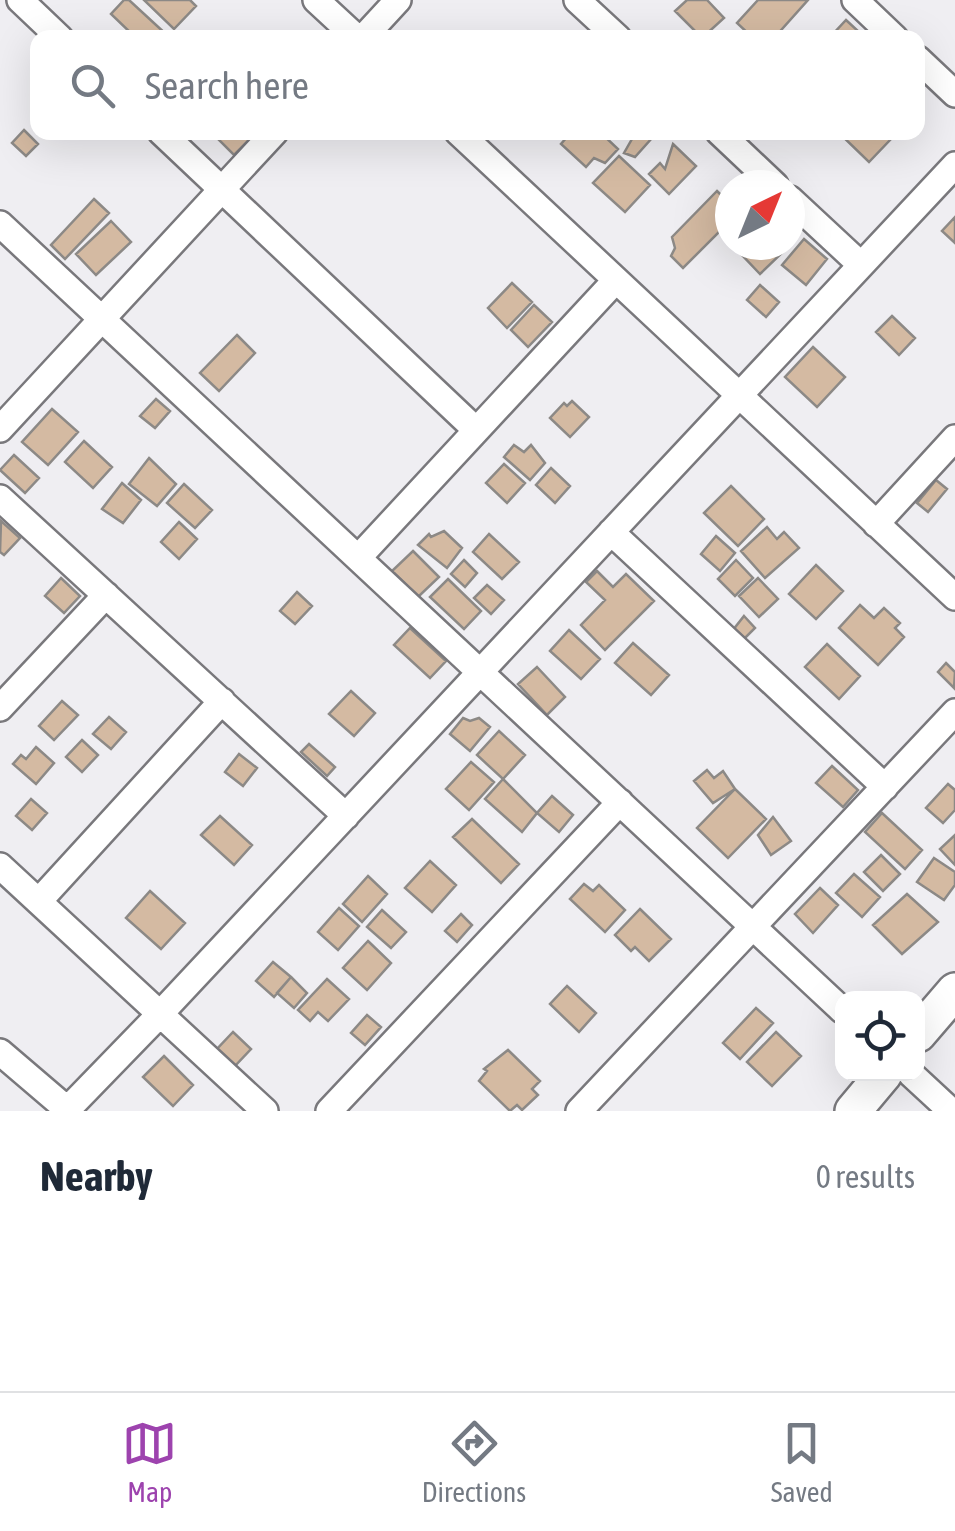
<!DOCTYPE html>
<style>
body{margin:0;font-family:"Asap Condensed",sans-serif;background:#f2f2f3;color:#1f2937}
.controls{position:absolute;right:30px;bottom:30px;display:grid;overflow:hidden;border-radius:20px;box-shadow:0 10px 40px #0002}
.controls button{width:90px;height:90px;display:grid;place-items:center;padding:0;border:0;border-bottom:2px solid #e0e1e3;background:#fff;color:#1f2937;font:50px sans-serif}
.compass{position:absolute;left:715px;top:170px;width:90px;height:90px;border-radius:50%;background:#fff;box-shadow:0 10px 40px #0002;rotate:43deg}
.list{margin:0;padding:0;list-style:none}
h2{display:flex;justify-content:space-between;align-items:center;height:130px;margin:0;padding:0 40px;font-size:42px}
h2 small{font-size:32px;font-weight:400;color:#747a83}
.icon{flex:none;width:55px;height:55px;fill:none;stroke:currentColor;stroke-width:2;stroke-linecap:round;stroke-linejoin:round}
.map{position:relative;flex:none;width:955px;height:1111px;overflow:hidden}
.search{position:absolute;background:#fff;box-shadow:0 10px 40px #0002;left:30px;right:30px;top:30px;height:110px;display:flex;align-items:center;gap:25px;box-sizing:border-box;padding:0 35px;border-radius:20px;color:#747a83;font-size:38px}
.sheet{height:280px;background:#fff}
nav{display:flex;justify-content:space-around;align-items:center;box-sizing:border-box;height:140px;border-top:2px solid #e0e1e3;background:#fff;font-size:28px;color:#747a83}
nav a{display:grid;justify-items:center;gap:5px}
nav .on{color:#9d43ae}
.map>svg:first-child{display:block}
.building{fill:#d4baa2;stroke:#8c8986;stroke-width:2.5}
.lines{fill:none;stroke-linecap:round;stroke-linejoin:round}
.street-casing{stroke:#79787c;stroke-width:30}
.secondary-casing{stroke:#79787c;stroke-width:40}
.street{stroke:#fff;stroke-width:25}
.secondary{stroke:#fff;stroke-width:35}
</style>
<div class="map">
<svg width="955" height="1111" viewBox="0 0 955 1111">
<rect width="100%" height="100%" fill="#efeef2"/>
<path class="building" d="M124,0H129L168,36L136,38L111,14Z
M144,0H190L196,6L174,29Z
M687,0H707L724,18L702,38L675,11Z
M758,0H808L774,38H753L737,23Z
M846,20L858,31L852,38H837L833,34Z
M24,130L38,144L26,156L12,143Z
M253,132L255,134L234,155L216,137L220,132Z
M563,132H600L618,149L605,163L594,158L586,167L561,144L567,137Z
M636,132H643L652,138L635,157L624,153Z
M885,132L891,139L869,162L839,133Z
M673,144L696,166L669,194L649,174L660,163L665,169Z
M619,156L650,185L625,212L593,183Z
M717,191L730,204V221L683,268L671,256L675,248L672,237Z
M94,199L109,213L65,259L51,245Z
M955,217V243L942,231Z
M111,221L131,242L96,275L76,254Z
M804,239L827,259L806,285L782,265Z
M748,245H784L787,248L760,274L740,253Z
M512,283L532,302L507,328L488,308Z
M760,285L779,302L766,317L747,300Z
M534,305L552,322L528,347L511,330Z
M892,316L915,338L899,355L876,332Z
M237,335L255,353L219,391L200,373Z
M813,347L845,377L817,407L785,377Z
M156,399L170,411L155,428L140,416Z
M572,401L589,417L570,437L550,418L564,403L567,406Z
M52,409L78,432L48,465L22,442Z
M84,441L112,467L93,488L65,462Z
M514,445L524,452L531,445L545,463L530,480L504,457Z
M14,455L39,478L25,493L0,470Z
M149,458L176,484L157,506L129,484Z
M504,464L525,483L507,503L486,483Z
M551,468L570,486L555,503L536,485Z
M936,480L947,489L928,512L917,503Z
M122,483L141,500L123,523L102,509Z
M184,484L212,510L195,528L167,503Z
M731,486L764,519L738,546L704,513Z
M1,521L20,538L4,555L0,552Z
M179,522L197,539L179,559L161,542Z
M767,527L777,539L784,532L799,548L765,578L741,551Z
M444,531L462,548L447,568L418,545L429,534L431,537Z
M489,534L519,562L502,579L473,552Z
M716,536L735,553L720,571L701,554Z
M413,551L439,577L418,597L392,571Z
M464,560L477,573L465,587L451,574Z
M736,560L753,578L735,596L718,579Z
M816,565L843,591L816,619L789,594Z
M597,571L613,587L626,574L654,601L605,650L581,625L605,600L586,582Z
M61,578L80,596L64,613L45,596Z
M758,578L778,599L759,617L739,596Z
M448,579L481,611L464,629L430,597Z
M487,585L504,600L491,614L474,598Z
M297,592L312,606L295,624L280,611Z
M860,605L874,618L884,608L900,623L895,628L904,637L878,665L839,628Z
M744,616L755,628L743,640L733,630Z
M410,628L446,661L430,678L394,645Z
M569,630L600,659L581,679L550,651Z
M633,643L669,675L651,695L615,663Z
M827,644L860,676L839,699L805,667Z
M946,663L955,672L954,688L938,672Z
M537,667L565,697L547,715L518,684Z
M351,691L375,713L354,736L329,714Z
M62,701L78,715L54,740L39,726Z
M109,717L126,732L111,749L93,734Z
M463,718L470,721L479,718L490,727L470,751L450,734Z
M499,731L525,755L503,779L477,755Z
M82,740L98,755L82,772L66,757Z
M309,744L335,767L327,776L301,752Z
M36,747L54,763L36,784L13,764L21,755L26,759Z
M239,754L257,768L243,786L225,772Z
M471,762L494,782L469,810L446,789Z
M832,766L858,790L843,807L816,783Z
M707,770L714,778L723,771L735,789L713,803L694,781Z
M503,779L537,813L522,832L485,799Z
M948,784L955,790V810L943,823L926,808Z
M735,789L766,819L728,858L697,828Z
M552,796L573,815L559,832L537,813Z
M31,799L47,813L32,830L16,816Z
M882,813L922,850L905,869L865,832Z
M220,816L252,845L234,865L201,835Z
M773,817L791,841L771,855L758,835Z
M472,819L519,864L501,883L453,837Z
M955,835V865L940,849Z
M881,855L900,874L883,891L864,872Z
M934,858L955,872V885L944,900L917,882Z
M430,861L456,885L432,912L405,888Z
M854,874L880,897L862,917L836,893Z
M368,876L387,894L362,922L343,904Z
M584,884L593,891L599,885L625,910L605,932L570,899Z
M820,888L838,905L813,933L795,914Z
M150,891L185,923L161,949L126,918Z
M907,894L938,922L902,954L873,925Z
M339,908L359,926L338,950L318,932Z
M640,909L671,939L649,961L635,947L631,951L615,935Z
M382,910L406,932L391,948L367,927Z
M461,914L472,925L457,942L445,931Z
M368,941L391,963L367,990L343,968Z
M273,962L291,977L274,997L256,981Z
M291,977L307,993L294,1008L277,993Z
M327,979L349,999L328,1021L318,1012L310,1021L298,1010Z
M567,986L596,1013L579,1032L550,1004Z
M756,1008L773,1023L740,1059L723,1043Z
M367,1015L381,1027L365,1045L351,1033Z
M233,1032L251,1049L234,1067L216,1050Z
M776,1032L801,1056L772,1086L747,1062Z
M508,1050L540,1081L532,1089L538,1095L522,1110L517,1105L510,1111L479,1081L487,1071L484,1069Z
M164,1056L193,1085L173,1106L143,1077Z"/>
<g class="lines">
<defs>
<path id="street" d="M20,0L60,38
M316,0L357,38
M577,0L618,38
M855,0L895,38
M363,38L398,0
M918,59L955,94
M161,132L476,430
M458,132L955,597
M719,132L775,185
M790,199L861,265
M0,224L842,1010
M0,429L275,132
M0,498L346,816
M876,524L955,438
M611,532L885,787
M358,558L616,280
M0,708L106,595
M0,866L265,1111
M39,901L222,701
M0,1052L69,1111
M911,1074L951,1111
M66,1111L160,1014L955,165
M329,1111L620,802
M579,1111L955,712"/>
<path id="secondary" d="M918,1034L955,991
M853,1111L884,1074"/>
</defs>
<use href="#street" class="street-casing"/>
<use href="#secondary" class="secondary-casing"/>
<use href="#street" class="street"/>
<use href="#secondary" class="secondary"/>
</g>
</svg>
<div class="controls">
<button><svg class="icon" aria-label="locate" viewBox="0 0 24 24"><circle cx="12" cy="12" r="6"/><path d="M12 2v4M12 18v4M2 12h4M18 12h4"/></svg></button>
</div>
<svg class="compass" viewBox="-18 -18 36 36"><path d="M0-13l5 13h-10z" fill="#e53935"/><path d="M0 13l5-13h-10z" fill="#747a83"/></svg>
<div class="search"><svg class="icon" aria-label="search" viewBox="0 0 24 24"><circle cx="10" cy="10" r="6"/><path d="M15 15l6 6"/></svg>Search here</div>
</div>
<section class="sheet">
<h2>Nearby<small>0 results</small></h2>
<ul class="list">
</ul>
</section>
<nav>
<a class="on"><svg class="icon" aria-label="map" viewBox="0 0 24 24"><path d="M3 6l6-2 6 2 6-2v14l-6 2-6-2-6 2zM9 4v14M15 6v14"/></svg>Map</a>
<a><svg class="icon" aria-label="directions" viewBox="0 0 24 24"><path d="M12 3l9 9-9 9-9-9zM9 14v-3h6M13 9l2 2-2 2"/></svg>Directions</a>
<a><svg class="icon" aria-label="saved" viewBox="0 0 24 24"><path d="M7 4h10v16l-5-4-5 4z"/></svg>Saved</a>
</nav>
